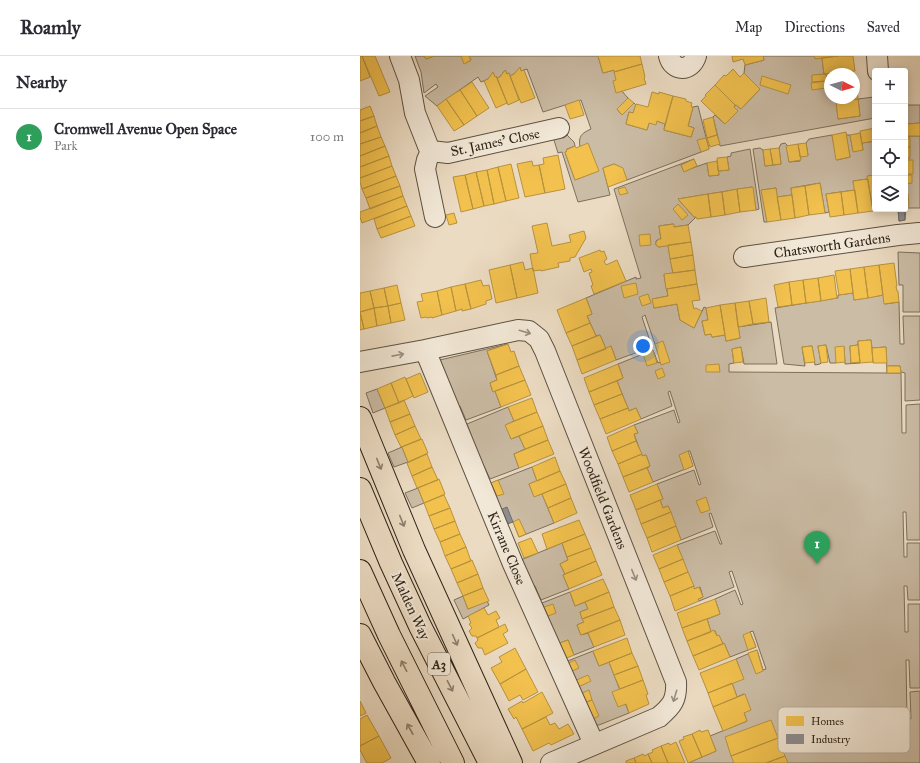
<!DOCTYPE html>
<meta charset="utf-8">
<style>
body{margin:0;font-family:"IM FELL Great Primer",serif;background:#f7f7f7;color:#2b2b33}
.controls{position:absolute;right:12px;top:12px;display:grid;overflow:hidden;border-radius:4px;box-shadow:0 2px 10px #0003}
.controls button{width:36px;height:36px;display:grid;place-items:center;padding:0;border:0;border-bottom:1px solid #e1e1e2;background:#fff;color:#2b2b33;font:20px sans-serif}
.compass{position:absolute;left:464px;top:12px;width:36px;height:36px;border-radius:50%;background:#fff;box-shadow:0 2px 10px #0003;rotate:95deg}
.you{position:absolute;left:283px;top:290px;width:14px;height:14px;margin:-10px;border:3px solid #fff;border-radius:50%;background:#1a73e8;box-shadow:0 0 0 6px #1a73e833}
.badge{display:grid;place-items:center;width:26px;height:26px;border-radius:50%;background:#b45309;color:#fff;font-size:13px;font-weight:700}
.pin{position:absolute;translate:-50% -33px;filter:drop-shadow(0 1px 2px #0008)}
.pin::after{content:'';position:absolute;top:21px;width:14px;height:12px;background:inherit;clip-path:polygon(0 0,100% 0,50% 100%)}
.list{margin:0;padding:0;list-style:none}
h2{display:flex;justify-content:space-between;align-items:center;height:52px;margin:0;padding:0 16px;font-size:17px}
h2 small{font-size:13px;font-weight:400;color:#7c7c81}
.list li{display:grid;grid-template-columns:26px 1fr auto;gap:12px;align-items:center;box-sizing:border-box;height:56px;padding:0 16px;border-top:1px solid #e1e1e2}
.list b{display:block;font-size:15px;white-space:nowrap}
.list p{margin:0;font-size:13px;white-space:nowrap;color:#7c7c81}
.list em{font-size:13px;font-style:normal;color:#7c7c81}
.icon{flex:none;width:22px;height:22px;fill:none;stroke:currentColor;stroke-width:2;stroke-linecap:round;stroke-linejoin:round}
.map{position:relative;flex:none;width:560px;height:707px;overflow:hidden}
header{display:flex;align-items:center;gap:24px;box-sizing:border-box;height:56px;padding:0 20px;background:#fff;border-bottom:1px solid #e1e1e2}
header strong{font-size:19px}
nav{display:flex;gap:22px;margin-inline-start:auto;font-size:14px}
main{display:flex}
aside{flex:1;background:#fff}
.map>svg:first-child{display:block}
.green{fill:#cbbca5;stroke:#7c705e}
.homes{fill:#f2c14e;stroke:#b7923e}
.industry{fill:#8d8d92;stroke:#706d6d}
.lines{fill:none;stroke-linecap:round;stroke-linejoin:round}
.street-casing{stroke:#5d5142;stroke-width:22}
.highway-casing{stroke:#2e2318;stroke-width:24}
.street{stroke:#f2e8d7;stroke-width:20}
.highway{stroke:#ebdbc2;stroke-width:22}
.oneway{stroke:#9a8f81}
.oneway2{stroke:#8c7f6d}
.labels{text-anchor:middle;stroke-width:4;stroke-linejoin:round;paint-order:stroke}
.shield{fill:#f2e8d7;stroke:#695e51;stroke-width:1}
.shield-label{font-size:13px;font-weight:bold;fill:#2e2318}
.street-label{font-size:14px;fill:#2e2318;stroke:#f2e8d7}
.key{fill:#f2e8d7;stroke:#b7ad9e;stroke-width:1}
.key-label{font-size:11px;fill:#2e2318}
</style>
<header>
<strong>Roamly</strong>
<nav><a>Map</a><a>Directions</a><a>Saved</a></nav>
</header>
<main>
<aside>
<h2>Nearby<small></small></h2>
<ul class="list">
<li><span class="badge" style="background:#2e9e5b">1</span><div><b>Cromwell Avenue Open Space</b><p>Park</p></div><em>100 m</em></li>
</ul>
</aside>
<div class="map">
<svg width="560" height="707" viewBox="0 0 560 707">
<rect width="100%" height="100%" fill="#ebdbc2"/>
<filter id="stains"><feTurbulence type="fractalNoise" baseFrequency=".005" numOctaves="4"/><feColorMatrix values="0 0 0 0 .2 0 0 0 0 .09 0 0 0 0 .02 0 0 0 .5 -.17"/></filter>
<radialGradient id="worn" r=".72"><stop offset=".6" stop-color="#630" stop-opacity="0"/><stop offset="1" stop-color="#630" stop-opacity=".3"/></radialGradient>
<path class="green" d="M55,0H64L66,3L74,0H101L105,7L111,4L109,0H238L243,17L254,14C257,26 259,33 268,42L257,53L262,59L274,47L276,49L273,57L269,56L266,68L287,74L289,67L297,65L305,68L304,74L331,81L334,72L328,70L333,51L338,50L349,93L267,124L262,112L254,108L243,112L250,139L218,146L202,96L198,97L193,81L202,79H207L214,86L215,90L207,93V95L205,96L215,124L238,115L228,88L220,91C218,80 222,77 231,73L221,44L183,56L167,13L161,15L160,12L154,18L150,20L149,17L147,18L145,14L140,21L137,22L136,20L135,21L133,17L128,23L121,26L118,21L77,50L65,40L78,31L76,28L64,37L61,16Z
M403,0H454L462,2L464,18H466V32L470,30V42H476L478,63L500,60L498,43L514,41L515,62L360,90L353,61L355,59L365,68L378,55L374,51L376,49L381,53L400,33L384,17L385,9L404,4Z
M545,49H560V67L547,68V80H560V152H546L545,164L539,165L538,153H545Z
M472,79L477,104L490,101L486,79H490L493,95L503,94L502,87L515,85V119L508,120V123L493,125L495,134L466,138L469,156L465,157L460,127L431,132L432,139L417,141L416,132L402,134L407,166H404L393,93L400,92L403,94L405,110L421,108L419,92L421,88L425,87L428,90L427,91L429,106L440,105V101L448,99L446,87L449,83Z
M390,93L399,153L396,154L392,131L318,143L334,161H336L328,169L314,171L313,168L299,170L301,183H299L296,185V189L299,191L308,189L313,217L304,219L308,240L293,243L294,252L317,248L320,264L334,272L344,251L346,252L348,264L342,265L345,279L351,278L352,281L365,279L366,285L380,282L378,271L411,266L417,308H384L381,291L372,293L374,307L369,308V316L527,317L526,291L512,292L511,284L498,285V289L490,290L491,307L500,306V307L485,308L484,291L476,307H470L466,289L458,290L461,307L460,308L455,309L452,290L442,291L445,310L424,308L415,252L477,242H478V239L493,237L494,244L523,239L525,248L539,246L540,288H544L543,260H560V344L545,345V317L541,316L540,310H528L527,317H541L542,377H546V349L560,348V484H547L546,456H543L544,501H547V487H560V544H548L547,530H544L545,576H548V548H560V632H550L549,604H546L547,663H551L550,636L560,635V707H328L356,695L350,680L387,665L384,657V638L377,641L372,627L383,622L376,603L397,594L403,614L406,613L393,575L390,576L396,591L370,601L364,587L363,588L359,580H357L355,575L351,576L347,563L360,558L355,543L375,534L381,549L383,548L372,515L369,516L374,531L339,545L338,543L343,541L340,531L334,533L317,489L355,475L360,488H362L351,457L349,458L353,471L321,484L308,450L303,452L300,444L303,443L297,428L334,414L339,429L341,428L330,395H328L333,410L293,426L287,412L290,410L286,399L282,400L274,378L278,377L274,369L314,354L318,367L320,366L310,335L308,336L312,350L281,363L276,352L269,355L257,325L263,322L258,308L293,294L298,307L301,306L285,259L282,261L292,291L256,304L251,290L246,293L240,279L236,280L227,260L232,258L226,242L276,221V223L281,222L254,133L334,103L321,109L324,115L347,107L349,120L359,119L358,115L369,114L367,101L371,100V97Z
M538,196L560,197V256H543V229H539Z
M148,288L127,295L137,324L130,327L133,336L135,335L141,351L106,364L100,350L98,351L80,304Z
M17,333L25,352L13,357L6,337Z
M148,351L154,365L146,369L151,383L159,380L165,393L154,398L159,412L130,423L124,410H122L110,383L112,382L107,368Z
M42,391L48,406L34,411L28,397Z
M172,411L177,425L169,428L174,440L182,438L194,467L159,481L153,466L146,468L135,441L137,440L131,427Z
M58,432L64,447L52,452L45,437Z
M202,487L208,504L200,508L205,518L203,519L209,533L181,544L175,530L173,531L161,504Z
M210,536L215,550L225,546L228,553L220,556L224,566L217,569L221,579L228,577L234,591L214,599L208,584L197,588L188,560L182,547Z
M103,540L108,553L127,545L129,549L103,563L94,544Z
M233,595L239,610L249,606L269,657L239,669H236L205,606Z"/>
<path class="homes" d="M0,0H2L10,21L0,25Z
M2,0H15L30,36L19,40Z
M64,0H74L66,3Z
M101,0H109L111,4L104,8Z
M238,0H280L282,8L254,16V14L243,17Z
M372,0H403L404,4L385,9L383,3L373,6Z
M454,0H478L455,3Z
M478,0H493L495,15L464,18L462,2Z
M282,8L285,21L284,22L286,28L256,37L253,25L256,24L254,16Z
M160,11L161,15L164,14L175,42L161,47L150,20L154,18Z
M373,13L380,21L384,17L400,33L381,53L376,49H375L355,29L364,19L366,20Z
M145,14L147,18L149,17L159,44L148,49L137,22L140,21Z
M133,16L135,21L136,20L137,22L147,47L136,52L124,25L128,23Z
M466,18L467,25L452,26V19Z
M402,20L431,29L428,38L400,29Z
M465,25L466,32L452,34L451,27Z
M112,26L129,52L117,60L100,34Z
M496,26L498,43L476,46V42H494V27Z
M355,29L375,49L374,51L378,55L365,68L341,45L346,40L345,39Z
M100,34L117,60L104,69L86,43Z
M292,36L299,38V36L313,40L305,68L297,65L296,69L289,67L287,74L266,68L269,56L273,57L276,48L288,51Z
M313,40L326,43V45L332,47L331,51H333L328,70L334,72L331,81L304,74Z
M268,42L274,47L262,59L257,53Z
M86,43L104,69L94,75L77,50Z
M498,43L500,60L478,63L476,46Z
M219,44L224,59L210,63L205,49Z
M10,50L14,60L0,65V54Z
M14,60L17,70L0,77V65Z
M353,61L357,79L347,82L343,64Z
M560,67V80H547V68Z
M17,70L21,81L0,88V77Z
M515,72V85L502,87L500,75Z
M486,76L490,101L476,104L472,79Z
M500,77L503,94L493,96L490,79Z
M357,79L360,88L350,91L347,82Z
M21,81L25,90L0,100V88Z
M346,82L349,93L341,96L337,84Z
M545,82H550V91H545Z
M228,87L239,115L215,124L205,96L207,95L206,94L215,90L216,92Z
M446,87L448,100L440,101L438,88Z
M438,88L441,104L429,106L426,90Z
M25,90L29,100L0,111V100Z
M545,91H550V102H545Z
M419,92L421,108L413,109L410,93Z
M410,93L413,109L405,110L403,94Z
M198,99L205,133L185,137L179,109L184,108L183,102Z
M29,100L32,110L0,122V111Z
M367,101L369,114L358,115L357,102Z
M334,103L337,110L324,116L321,109Z
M545,104H553V118H545Z
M172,105L173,110L179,109L185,137L165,141L157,108Z
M357,105L359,119L349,120L347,107Z
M151,108L159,142L146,145L138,111Z
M254,108L263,112L267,124L248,131L243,112Z
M32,110L36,120L2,133L0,126V122Z
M138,111L146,145L134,148L127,114Z
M127,114L134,148L124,150L116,116Z
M116,116L124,150L113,153L105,119Z
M105,119L113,153L101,156L93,121Z
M515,119V153H523L513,155L507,120Z
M545,119H552V127L545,128Z
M36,120L40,130L6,142L2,133Z
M508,123L513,155L498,157L493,125Z
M460,127L465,157L449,159L445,130Z
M40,130L43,140L10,153L6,142Z
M445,130L449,159L435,162L431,132Z
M265,131L268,137L260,139L258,133Z
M393,131L396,154L380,156L377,133Z
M416,132L421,164L407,166L401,134Z
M377,133L380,156L365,159L362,136Z
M495,134L498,157L484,159L481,136Z
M362,136L365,159L351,161L348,138Z
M481,136L484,159L470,161L466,138Z
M548,137L549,150H545V138Z
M348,138L351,161L337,163L336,161H334L318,143Z
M432,139L435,162L421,164L417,141Z
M43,140L47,150L2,167L0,161V156Z
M318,148L328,159L322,164L313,153Z
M47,150L51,160L17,173L14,163Z
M94,157L97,167L89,169L86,159Z
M51,160L55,170L21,182L17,173Z
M187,167L192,190L211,186L209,179L224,175L226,182L215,201L210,202V205L198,207L199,211L181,215V214L173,215L170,198L178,197L172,170Z
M314,168V171L328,169L331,186L299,191L296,189V186L299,183H301L299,170Z
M290,178L291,189L280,190L279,179Z
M331,186L333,199L310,203L308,189Z
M240,194L241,196L244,195L247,203L244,205L246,209L257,204L266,225L234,238L231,230L233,229L229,217L232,216L231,213L224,216L219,202Z
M333,199L335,214L313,217L310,203Z
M163,206L165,214L173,212L178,237L157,242L150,209Z
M534,207L537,230H536L537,235H538L539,246L524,248L519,209Z
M150,209L157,242L136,247L129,214Z
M519,209L523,239L508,242L504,211Z
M504,211L508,242L494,244L490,213Z
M490,213L493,237L479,239L475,215Z
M335,214L337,228L306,233L304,218Z
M474,219L477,242L461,245L458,222Z
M458,222L461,245L446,247L443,224Z
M121,224L123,230L129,229L132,243L126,245V248L111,253L105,228Z
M443,224L446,247L432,249L429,226Z
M429,226L432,249L418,251L414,229Z
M276,227L278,238L264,242L261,230Z
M105,228L111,253L102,255V253L96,255L91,231Z
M337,228L340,244L332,245L334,253L336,252L342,255L334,272L320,264L317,248L294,252L292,243L308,240L307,233Z
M37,229L41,247L28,250L24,232Z
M91,231L96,255L82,259L77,235Z
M24,232L28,250L14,252L10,235Z
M10,235L14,252L0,256V237Z
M77,235L82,259L72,262V261L67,262L66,261L61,262L57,246L63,245L61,238Z
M288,238L291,247L282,250L279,241Z
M226,242L232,258L227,260L230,267L206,277L197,254Z
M406,242L409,266L393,268L389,245Z
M389,245L393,268L378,271L375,247Z
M41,247L45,264L31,267L28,250Z
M375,247L380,282L366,285L360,249Z
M360,249L365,279L352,281L351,278L345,279L342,265L348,264L346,252Z
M28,250L31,267L17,270L14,252Z
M14,252L17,270L4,273L0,256Z
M0,256L4,273L0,274Z
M230,267L236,280L212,290L206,277Z
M240,279L246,293L217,304L212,290Z
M511,284L513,306L500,307L498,285Z
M303,285L310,306L301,309L295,288Z
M148,288L151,296L154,295L159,310L136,319L127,295Z
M466,289L468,306L461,307L458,290Z
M498,289L500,306L491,307L490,290Z
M251,290L256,304L222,318L217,304Z
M452,290L455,306L445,307L442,291Z
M484,290L485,306L476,307L475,291Z
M381,291L383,306L374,307L372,293Z
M526,291L527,307H513L512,292Z
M293,294L297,307L287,310L283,298Z
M258,308L263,322L229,336L224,322Z
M359,308L360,316H346V309Z
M159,310L165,324L133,336L130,327L137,324L136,319Z
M527,310H540L541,317H527Z
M302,312L305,320L298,323L295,315Z
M60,317L68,336L54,342L46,323Z
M45,321L53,340L39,347L31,327Z
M165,324L171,339L141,351L135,335Z
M257,325L262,338L234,349L229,336Z
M31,327L39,347L25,352L17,333Z
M262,338L268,352L240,363L234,349Z
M172,342L177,356L154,365L148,351Z
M44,344L50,358L30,366L25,352Z
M268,352L269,355L276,352L281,363L246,378L240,363Z
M177,356L183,370L151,383L145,369Z
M50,358L55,370L35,379L30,366Z
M274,369L278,377L274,378L276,385L252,395L247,381Z
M55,370L61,383L41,391L35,379Z
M183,370L188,384L165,393L159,380Z
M62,383L68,397L48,406L42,391Z
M188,384L194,398L159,412L154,398Z
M276,385L282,398L258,408L252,395Z
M328,395L333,410L324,414L319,399Z
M67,398L72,411L52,420L47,407Z
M282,398V400L286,399L290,410L263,421L258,408Z
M195,401L200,415L177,425L172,411Z
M72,411L78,424L57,432L52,420Z
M287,412L293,426L269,436L263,421Z
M200,415L206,428L174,441L169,428Z
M79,423L85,438L64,447L58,432Z
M138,424L144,438L137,440L131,427Z
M206,428L211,442L188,452L182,438Z
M297,428L303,443L276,454L270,439Z
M84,439L90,452L69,460L64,447Z
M346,441L350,454L341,457L336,445Z
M211,442L217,457L194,467L188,452Z
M300,444L303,452L308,450L311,456L281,468L276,454Z
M90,452L95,465L74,473L69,460Z
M311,456L316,470L287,482L281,468Z
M159,463L166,478L159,481L153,466Z
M219,464L225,478L187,493L182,478Z
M95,465L100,478L80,486L74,473Z
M316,470L321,484L292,496L287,482Z
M100,478L106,491L85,500L80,486Z
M225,478L231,492L207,501L202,487Z
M171,482L178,497L164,502L158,487Z
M317,489L323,503L299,513L293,499Z
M106,491L111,505L91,513L85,500Z
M231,492L236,505L205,518L200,508L208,504L207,501Z
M323,503L328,516L304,526L299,513Z
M112,504L118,518L97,527L91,513Z
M236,505L242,519L209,533L203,519Z
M328,516L334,530L310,540L304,526Z
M118,518L123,532L103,540L97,527Z
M243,523L249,536L215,550L210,536Z
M334,530V533L339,531L343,541L338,543L339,545L315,555L310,540Z
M123,532L129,545L108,553L103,540Z
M249,536L254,551L222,563L220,556L228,553L225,546Z
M355,543L360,558L322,572L317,557Z
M193,548L196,557L188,560L184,551Z
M254,551L260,564L221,579L217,569L224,566L222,563Z
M124,552L128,559L136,555L140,562L136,564L139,571L117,582L116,580H112L109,575L112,572L109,568L111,567L108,560Z
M347,563L351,576L327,585L322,572Z
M260,564L265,579L234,591L228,577Z
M145,568L148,575L143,578L148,587L125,599L122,592H118L115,587L118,584L117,582Z
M354,574L357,580L359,579L363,588L333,600L327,585Z
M390,576L396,591L388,594L383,579Z
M267,582L272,597L239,610L233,595Z
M208,584L214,599L204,603L197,588Z
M364,587L370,601L339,614L333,600Z
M155,592L166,613L140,628L131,612L142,606L139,601Z
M397,594L403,615L396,618L388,597Z
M272,597L278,610L254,619L249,606Z
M376,603L384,623L348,637L340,617Z
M215,604L219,612L210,616L206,608Z
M278,610L283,624L260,633L254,619Z
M166,613L178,636L163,644L160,639L149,645L140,628Z
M228,619L231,625L216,632L214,625Z
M283,624L288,638L286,639L289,648L269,657L266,648L258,651L252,636Z
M372,627L377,641L353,651L348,637Z
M229,634L232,644L224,647L220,638Z
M182,636L193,657L162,673L156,661L154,663L148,653L162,645L163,647Z
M385,638L391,654L384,657L387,665L363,675L353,651Z
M232,644L239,660L231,664L223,647Z
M0,645L6,657L0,660Z
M7,659L19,680L0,690V663Z
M186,661L190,669L195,667L199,673L208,668L214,678L191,689L189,687L173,695L162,673Z
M411,664L418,682L371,700L365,681Z
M340,674L341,676L348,674L356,695L342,701L332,678Z
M332,678L342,701L328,707L319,685L324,683L323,681Z
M19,680L31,702L22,707H7L0,694V690Z
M418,682L425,700L406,707H374L371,700Z
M316,686L325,707H308L301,690L309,687L310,689Z
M301,690L308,707H292L288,698L293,696L292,694Z
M283,698L284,700L288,698L292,707H276L274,702Z
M425,700L428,707H406Z
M274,702L276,707H266V705Z"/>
<path class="industry" d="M538,153H544L545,164L539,165Z
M147,451L153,466L146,468L140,454Z"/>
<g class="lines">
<defs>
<path id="street" d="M40,0L49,24L55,57L68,90L71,95L67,104L65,113L75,161
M309,0C313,16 331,16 336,0
M517,0L518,15
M71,95L88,97L199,72
M384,201L538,179L559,177H560
M65,294L153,508L234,688
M0,306L65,294L158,274L169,275L179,283L185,295L316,626C317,644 312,650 299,661L191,707"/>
<path id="highway" d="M0,362L54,494L151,707
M0,433L31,507L60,570L130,707
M0,515L29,579L93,707
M0,579L24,626L69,707"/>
</defs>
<use href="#street" class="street-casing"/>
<use href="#highway" class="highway-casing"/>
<use href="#street" class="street"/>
<use href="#highway" class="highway"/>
</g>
<defs><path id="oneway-shaft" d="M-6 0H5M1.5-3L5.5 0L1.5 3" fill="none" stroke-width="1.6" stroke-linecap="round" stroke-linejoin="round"/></defs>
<g class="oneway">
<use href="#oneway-shaft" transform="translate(165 276) rotate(16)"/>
<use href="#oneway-shaft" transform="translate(38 299) rotate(-11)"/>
<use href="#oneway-shaft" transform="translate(274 519) rotate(68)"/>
<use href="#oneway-shaft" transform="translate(315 640) rotate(107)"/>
</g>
<g class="oneway2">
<use href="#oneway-shaft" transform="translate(19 408) rotate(68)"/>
<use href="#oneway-shaft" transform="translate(42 465) rotate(68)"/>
<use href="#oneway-shaft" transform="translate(95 584) rotate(66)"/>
<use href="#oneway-shaft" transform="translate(44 610) rotate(-117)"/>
<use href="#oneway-shaft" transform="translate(90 630) rotate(63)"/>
<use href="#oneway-shaft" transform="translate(50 673) rotate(-119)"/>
</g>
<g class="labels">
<rect class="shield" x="68" y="597" width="22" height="22" rx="3"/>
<g class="shield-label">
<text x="79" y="613">A3</text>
</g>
<g class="street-label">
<text transform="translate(135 86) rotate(-12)" y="5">St. James' Close</text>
<text transform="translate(472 189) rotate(-8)" y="5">Chatsworth Gardens</text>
<text transform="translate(243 442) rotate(68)" y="5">Woodfield Gardens</text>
<text transform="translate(147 492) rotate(67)" y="5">Kirrane Close</text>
<text transform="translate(51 550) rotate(65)" y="5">Malden Way</text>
</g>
</g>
<rect x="418" y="651" width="132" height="46" rx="6" class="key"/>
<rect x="426" y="660" width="18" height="10" fill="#f2c14e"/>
<rect x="426" y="678" width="18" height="10" fill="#8d8d92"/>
<g class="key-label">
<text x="451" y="669">Homes</text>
<text x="451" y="687">Industry</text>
</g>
<rect width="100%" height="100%" filter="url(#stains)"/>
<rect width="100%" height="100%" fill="url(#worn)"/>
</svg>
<div class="controls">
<button>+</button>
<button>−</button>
<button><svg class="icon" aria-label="locate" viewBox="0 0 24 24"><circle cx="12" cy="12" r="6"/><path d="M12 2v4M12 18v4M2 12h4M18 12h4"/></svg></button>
<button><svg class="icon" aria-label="layers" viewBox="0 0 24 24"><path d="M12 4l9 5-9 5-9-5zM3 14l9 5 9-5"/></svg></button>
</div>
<svg class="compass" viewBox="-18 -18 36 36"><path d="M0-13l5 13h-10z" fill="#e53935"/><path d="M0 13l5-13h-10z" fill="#7c7c81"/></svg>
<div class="you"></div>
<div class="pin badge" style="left:457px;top:508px;background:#2e9e5b">1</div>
</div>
</main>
